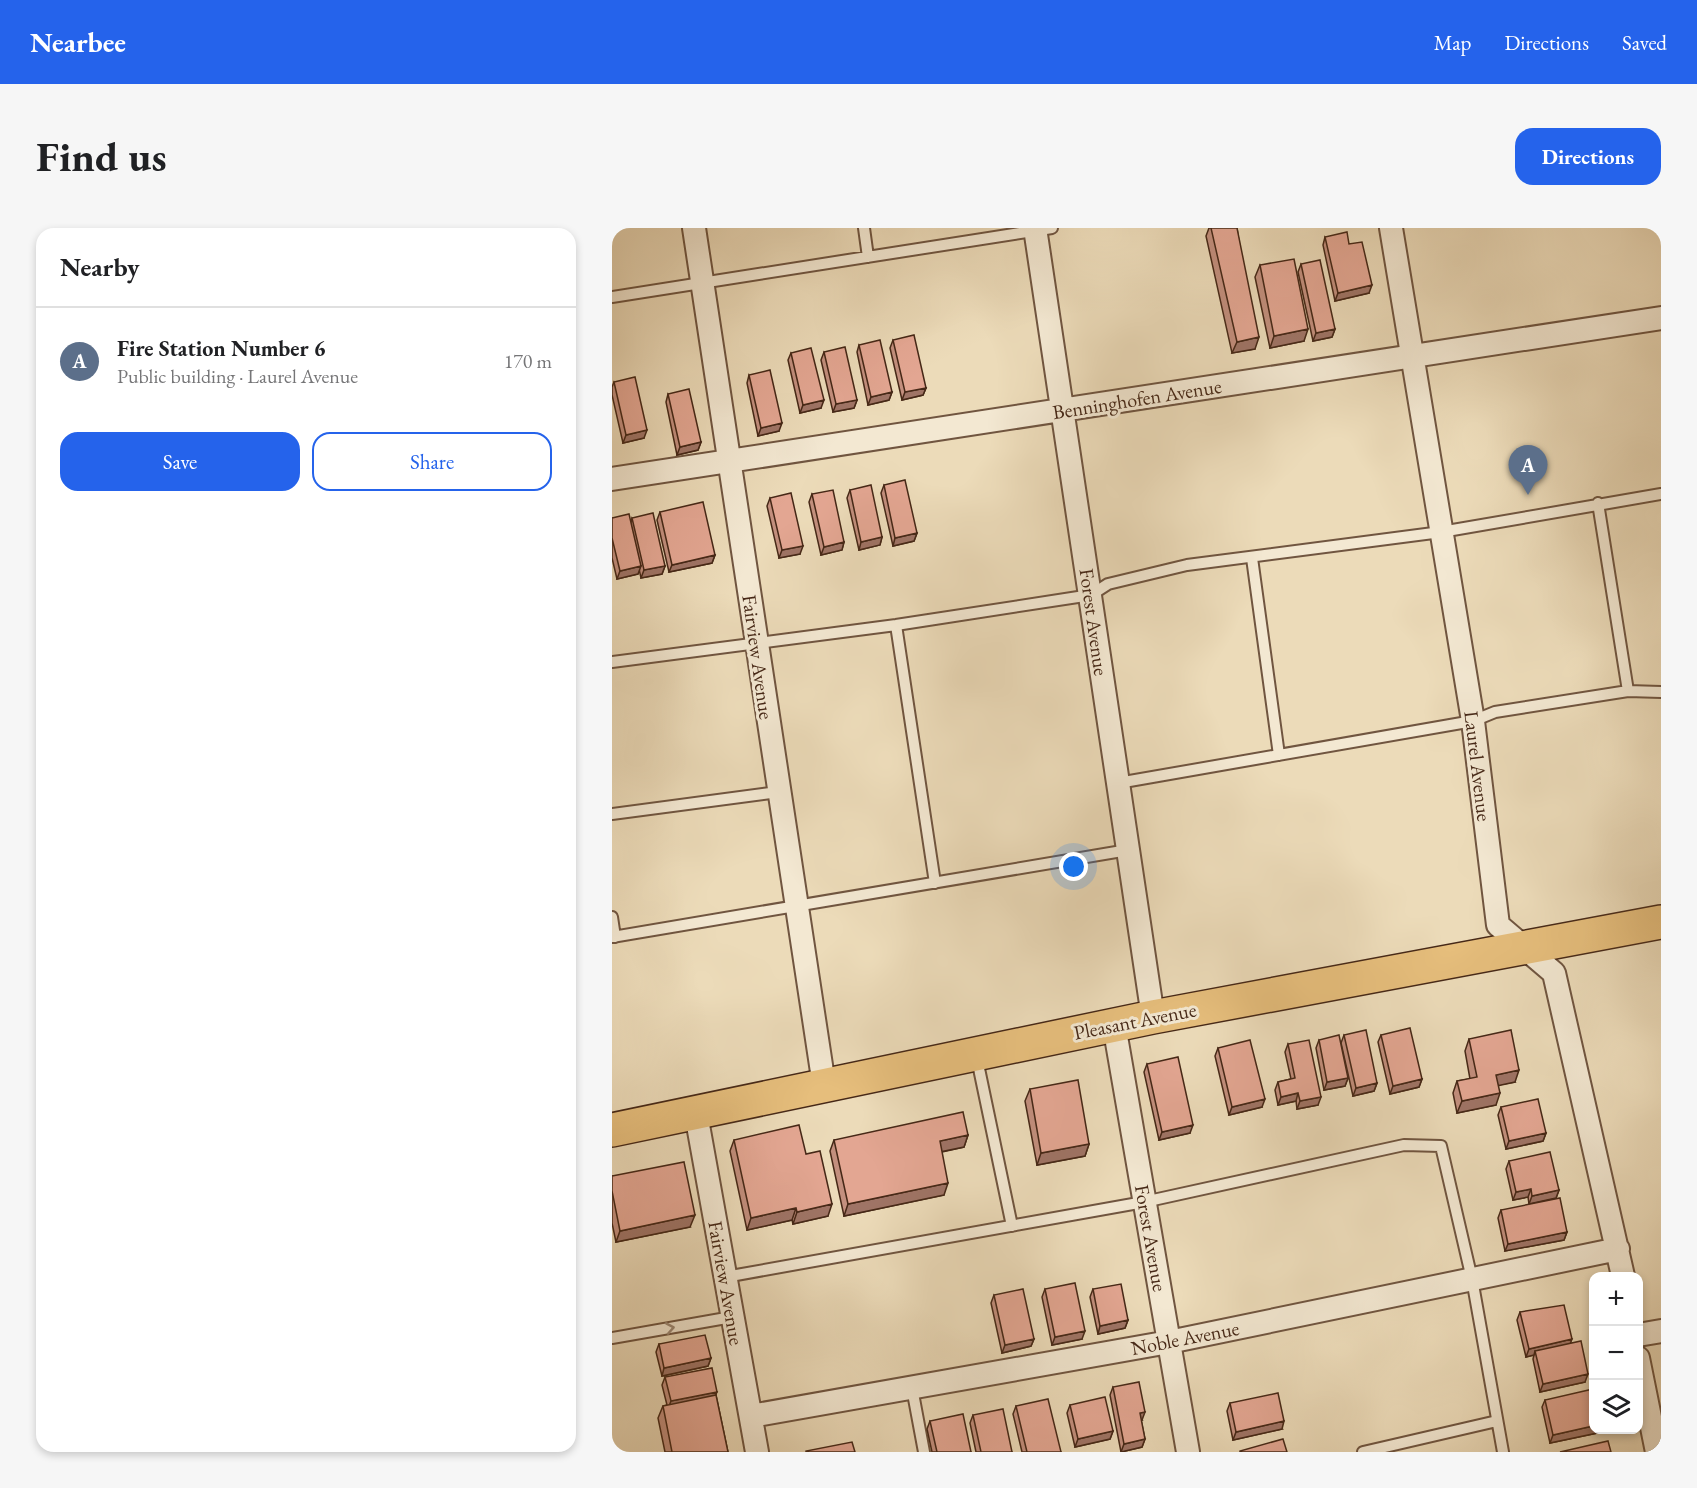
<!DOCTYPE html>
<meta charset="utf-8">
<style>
body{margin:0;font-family:"EB Garamond",serif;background:#f6f6f6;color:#202124}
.controls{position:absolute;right:18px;bottom:18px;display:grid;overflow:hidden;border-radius:12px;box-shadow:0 3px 9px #0003}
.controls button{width:54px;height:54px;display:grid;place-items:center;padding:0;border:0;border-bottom:2px solid #e0e0e0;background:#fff;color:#202124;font:30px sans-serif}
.you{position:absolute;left:462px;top:639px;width:21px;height:21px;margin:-15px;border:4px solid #fff;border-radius:50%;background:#1a73e8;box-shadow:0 0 0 9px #1a73e833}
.badge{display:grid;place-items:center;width:39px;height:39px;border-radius:50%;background:#2563eb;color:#fff;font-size:20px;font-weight:700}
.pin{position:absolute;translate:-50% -50px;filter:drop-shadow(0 2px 3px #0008)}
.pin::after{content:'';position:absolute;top:32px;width:21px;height:18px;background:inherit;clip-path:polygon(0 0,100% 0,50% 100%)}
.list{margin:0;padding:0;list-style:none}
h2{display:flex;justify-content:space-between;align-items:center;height:78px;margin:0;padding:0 24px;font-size:26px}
h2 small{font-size:20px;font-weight:400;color:#757577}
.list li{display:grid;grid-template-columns:39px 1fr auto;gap:18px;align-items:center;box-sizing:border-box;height:108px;padding:0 24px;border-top:2px solid #e0e0e0}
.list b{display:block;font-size:22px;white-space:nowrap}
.list p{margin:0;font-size:20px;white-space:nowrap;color:#757577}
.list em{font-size:20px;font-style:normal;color:#757577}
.actions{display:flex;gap:12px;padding:18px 24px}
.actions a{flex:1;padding:14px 0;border:2px solid #2563eb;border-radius:18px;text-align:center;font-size:21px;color:#2563eb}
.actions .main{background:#2563eb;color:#fff}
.icon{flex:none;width:33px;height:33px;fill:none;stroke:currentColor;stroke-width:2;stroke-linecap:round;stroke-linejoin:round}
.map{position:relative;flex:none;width:1049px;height:1224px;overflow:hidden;border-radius:18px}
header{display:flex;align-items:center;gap:36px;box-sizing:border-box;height:84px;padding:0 30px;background:#2563eb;color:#fff}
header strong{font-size:28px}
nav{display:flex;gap:33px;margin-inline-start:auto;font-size:21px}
.intro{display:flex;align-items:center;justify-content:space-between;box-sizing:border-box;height:144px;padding:0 36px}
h1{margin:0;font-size:42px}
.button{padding:15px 27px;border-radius:18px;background:#2563eb;color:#fff;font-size:21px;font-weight:700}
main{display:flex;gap:36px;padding:0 36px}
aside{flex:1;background:#fff;border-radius:18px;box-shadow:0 3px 9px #0003}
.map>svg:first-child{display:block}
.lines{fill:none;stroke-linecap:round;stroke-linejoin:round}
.lane-casing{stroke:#705540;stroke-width:14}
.street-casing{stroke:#705540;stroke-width:26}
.primary-casing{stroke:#462817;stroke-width:36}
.lane{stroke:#f3e8d2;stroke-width:10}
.street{stroke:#f3e8d2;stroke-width:22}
.primary{stroke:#e6be7c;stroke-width:33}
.wall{fill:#c38f7e;stroke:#462817;stroke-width:1.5}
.shaded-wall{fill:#9f7466;stroke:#462817;stroke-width:1.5}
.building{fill:#e3a692;stroke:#462817;stroke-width:1.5}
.oneway{stroke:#9c8874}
.labels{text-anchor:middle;stroke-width:6;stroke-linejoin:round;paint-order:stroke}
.street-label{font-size:20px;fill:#462817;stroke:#f3e8d2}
</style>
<header>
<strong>Nearbee</strong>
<nav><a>Map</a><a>Directions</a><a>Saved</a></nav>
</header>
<div class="intro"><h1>Find us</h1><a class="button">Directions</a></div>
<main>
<aside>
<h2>Nearby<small></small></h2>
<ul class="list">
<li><span class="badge" style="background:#5c6f8a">A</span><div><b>Fire Station Number 6</b><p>Public building · Laurel Avenue</p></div><em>170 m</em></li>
</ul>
<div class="actions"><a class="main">Save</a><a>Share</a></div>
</aside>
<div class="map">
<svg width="1049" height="1224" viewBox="0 0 1049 1224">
<rect width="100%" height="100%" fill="#ecdbb9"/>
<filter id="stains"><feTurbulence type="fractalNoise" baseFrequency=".00333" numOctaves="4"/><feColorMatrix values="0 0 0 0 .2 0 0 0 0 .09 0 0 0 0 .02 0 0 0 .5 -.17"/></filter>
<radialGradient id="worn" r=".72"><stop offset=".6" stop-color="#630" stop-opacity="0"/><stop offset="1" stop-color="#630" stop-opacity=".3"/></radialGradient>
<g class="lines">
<defs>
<path id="lane" d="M252,0L256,29
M0,69L440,0
M986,275L1016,463
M640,330L667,527
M284,397L323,655
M0,434L284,397L479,367L496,356L575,337L829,304L1049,266
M506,555L861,493L883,484L1016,463L1049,464
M0,586L166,564
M0,689L3,709
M0,709L516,622
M365,831L400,998
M113,1049L532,974L792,917L829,918L860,1051L891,1224
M0,1110L120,1089
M300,1160L312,1224
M751,1224L885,1193"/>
<path id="street" d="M82,0L212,857
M423,0L541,789
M779,0L861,493L886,697L942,745L1011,1048
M0,251L1049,90
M502,797L576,1224
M84,886L145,1224
M1026,1107L1049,1103
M1026,1130L1045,1224
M139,1188L557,1114L1006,1021"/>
<path id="primary" d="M0,902L541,789L1049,694"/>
</defs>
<use href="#lane" class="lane-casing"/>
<use href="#street" class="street-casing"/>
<use href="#primary" class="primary-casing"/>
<use href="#lane" class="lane"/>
<use href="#street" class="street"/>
<use href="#primary" class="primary"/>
</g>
<path class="wall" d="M597,0H625L643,121L620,125L594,8Z
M713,9L757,65L723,73L711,17Z
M689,36L723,101L720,109L701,113L686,44Z
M648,37L692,113L658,120L643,49Z
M281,112L314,160L311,167L290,172L278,120Z
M247,117L280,164L277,172L256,177L245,124Z
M212,124L245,172L242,180L221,184L209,132Z
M179,125L209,180L188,185L176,132Z
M137,147L167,203L146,208L135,155Z
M2,154L32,210L11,215L0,167V159Z
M56,166L89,214L86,222L65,227L54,174Z
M272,257L305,305L302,313L281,318L269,265Z
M238,262L270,309L268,317L247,322L235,270Z
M200,266L232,314L230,322L209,327L197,274Z
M158,270L188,326L167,330L155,278Z
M48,284L103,327L100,335L57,344L45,292Z
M0,290L19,294L20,290L53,338L50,346L29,350L27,341L26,346L5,351L0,330Z
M732,807L765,855L762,863L741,868L729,815Z
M769,807L810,851L807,859L778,866L766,814Z
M857,811L903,854L886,857L884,877L845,885L841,865L845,853L858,851L853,823Z
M707,812L736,850L733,858L712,862L704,820Z
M676,816L706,877L685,881L684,873L666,877L663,862L666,854L679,851L673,824Z
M606,820L650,879L617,887L603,828Z
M535,836L578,905L547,912L532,844Z
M418,861L477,916L473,928L425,937L413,873Z
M889,879L934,905L931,913L894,921L886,887Z
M356,907L352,919L330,924L332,967L232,988L218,923L222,912Z
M122,912L194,926L216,988L181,996L180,992L135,1002L118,923Z
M897,933L947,962L944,970L917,976L916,969L901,972L894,941Z
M0,948L78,999L4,1014L0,995Z
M889,982L955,1004L952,1012L893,1023L886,990Z
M433,1061L470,1111L440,1117L430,1069Z
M481,1061L516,1092L513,1100L486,1106L478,1069Z
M382,1067L422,1111L419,1118L390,1125L379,1075Z
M908,1084L959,1115L973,1154L928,1164L921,1131L922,1127L914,1129L905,1092Z
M47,1116L99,1130L96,1138L50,1148L44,1124Z
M53,1149L104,1167L116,1224H53L46,1190L51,1178L55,1177L50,1157Z
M501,1159L530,1192H529L533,1211L530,1219L509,1224L498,1167Z
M933,1172L981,1202H991L990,1204L938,1215L930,1179Z
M618,1175L670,1201L621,1212L615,1183Z
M458,1177L501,1203L498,1211L463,1219L455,1185Z
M404,1178L449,1224H410L401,1186Z
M361,1187L400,1224H364L358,1195Z
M318,1193L359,1224H320L315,1201Z"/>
<path class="shaded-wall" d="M760,57L757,65L723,73L726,65Z
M696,101L692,113L658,120L662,108Z
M723,101L720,109L701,113L704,105Z
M647,109L643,121L620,125L625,114Z
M314,160L311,167L290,172L293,164Z
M280,164L277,172L256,177L259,169Z
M212,172L209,180L188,185L191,177Z
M245,172L242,180L221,184L224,176Z
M170,195L167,203L146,208L149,200Z
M35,202L32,210L11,215L14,207Z
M89,214L86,222L65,227L68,219Z
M305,305L302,313L281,318L283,310Z
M270,309L268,317L247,322L249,314Z
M232,314L230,322L209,327L212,319Z
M191,318L188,326L167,330L170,322Z
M103,327L100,335L57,344L60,337Z
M29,338L26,346L5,351L8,343Z
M53,338L50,346L29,350L32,342Z
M907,842L903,854L880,859L884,847Z
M736,850L733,858L712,862L715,854Z
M810,851L807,859L778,866L781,858Z
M765,855L762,863L741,868L744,860Z
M686,865L684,873L666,877L669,869Z
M888,865L884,877L845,885L850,873Z
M709,869L706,877L685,881L688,873Z
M653,871L650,879L617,887L620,879Z
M581,897L578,905L547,912L550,904Z
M934,905L931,913L894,921L897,913Z
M356,907L352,919L323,925L328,913Z
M477,916L473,928L425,937L429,925Z
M336,955L332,967L232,988L236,976Z
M919,961L916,969L901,972L904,964Z
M947,962L944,970L917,976L920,968Z
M220,976L216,988L181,996L185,984Z
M184,980L180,992L135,1002L139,990Z
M83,987L78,999L4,1014L8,1003Z
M955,1004L952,1012L893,1023L896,1016Z
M516,1092L513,1100L486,1106L488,1098Z
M473,1103L470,1111L440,1117L443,1109Z
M422,1111L419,1118L390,1125L393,1117Z
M960,1111L957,1119L923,1123L922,1127L914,1129L917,1121Z
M99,1130L96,1138L50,1148L52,1140Z
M976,1146L973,1154L928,1164L931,1156Z
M105,1164L102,1171L56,1181L59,1173Z
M533,1184L530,1192L525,1193L528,1185Z
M672,1193L670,1201L621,1212L624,1204Z
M981,1198V1202H991L990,1204L938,1215L941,1207Z
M501,1203L498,1211L463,1219L466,1211Z
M533,1211L530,1219L509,1224L512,1216Z"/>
<path class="building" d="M599,0H625L647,109L625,114Z
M735,4L737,16L750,14L760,57L726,65L713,9Z
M682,31L696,101L662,108L648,37Z
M708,32L723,101L704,105L689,36Z
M302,107L314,160L293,164L281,112Z
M268,112L280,164L259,169L247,117Z
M233,119L245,172L224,176L212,124Z
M199,120L212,172L191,177L179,125Z
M158,142L170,195L149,200L137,147Z
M23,149L35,202L14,207L2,154Z
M77,161L89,214L68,219L56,166Z
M293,252L305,305L283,310L272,257Z
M259,257L270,309L249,314L238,262Z
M221,262L232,314L212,319L200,266Z
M179,265L191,318L170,322L158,270Z
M91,274L103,327L60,337L48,284Z
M41,285L53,338L32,342L20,290Z
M17,286L29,338L8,343L0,310V290Z
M798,800L810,851L781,858L769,807Z
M754,802L765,855L744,860L732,807Z
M899,802L907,842L884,847L888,865L850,873L845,853L865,849L857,811Z
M727,807L736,850L715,854L707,812Z
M638,812L653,871L620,879L606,820Z
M697,812L709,869L688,873L686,865L669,869L666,854L683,850L676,816Z
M566,829L581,897L550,904L535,836Z
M466,852L477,916L429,925L418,861Z
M926,871L934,905L897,913L889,879Z
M351,884L356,907L328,913L336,955L236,976L222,912Z
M187,897L194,926L208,923L220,976L185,984L184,980L139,990L122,912Z
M938,924L947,962L920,968L919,961L904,964L897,933Z
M72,934L83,987L8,1003L0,963V948Z
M948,970L955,1004L896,1016L889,982Z
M463,1055L473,1103L443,1109L433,1061Z
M509,1056L516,1092L488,1098L481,1061Z
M411,1061L422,1111L393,1117L382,1067Z
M952,1077L960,1111L917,1121L908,1084Z
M93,1107L99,1130L52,1140L47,1116Z
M969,1113L976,1146L931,1156L923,1123Z
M100,1140L105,1164L59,1173L53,1149Z
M527,1154L533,1184L528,1185L533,1211L512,1216L501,1159Z
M981,1161V1198L941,1207L933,1172Z
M666,1165L672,1193L624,1204L618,1175Z
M104,1167L116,1224H60L51,1178Z
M493,1169L501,1203L466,1211L458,1177Z
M436,1171L449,1224H415L404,1178Z
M391,1181L400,1224H369L361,1187Z
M351,1186L359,1224H325L318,1193Z
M671,1211L675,1224H628V1223Z
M996,1213L999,1224H948Z
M240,1214L243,1224H194V1223Z"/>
<defs><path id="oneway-chevron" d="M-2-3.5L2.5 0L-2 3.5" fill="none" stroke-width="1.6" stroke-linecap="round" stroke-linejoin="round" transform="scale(1.5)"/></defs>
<use class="oneway" href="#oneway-chevron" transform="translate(58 1100) rotate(-10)"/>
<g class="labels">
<g class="street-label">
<text transform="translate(525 171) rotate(-9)" y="7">Benninghofen Avenue</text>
<text transform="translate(482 394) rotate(82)" y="7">Forest Avenue</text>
<text transform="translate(146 429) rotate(82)" y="7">Fairview Avenue</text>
<text transform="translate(866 538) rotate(83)" y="7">Laurel Avenue</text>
<text transform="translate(523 793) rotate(-11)" y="7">Pleasant Avenue</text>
<text transform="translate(539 1010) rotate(80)" y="7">Forest Avenue</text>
<text transform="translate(114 1055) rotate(80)" y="7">Fairview Avenue</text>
<text transform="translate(573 1110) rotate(-11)" y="7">Noble Avenue</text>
</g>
</g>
<rect width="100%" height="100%" filter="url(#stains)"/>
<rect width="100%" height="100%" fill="url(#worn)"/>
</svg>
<div class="controls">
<button>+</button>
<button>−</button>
<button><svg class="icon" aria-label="layers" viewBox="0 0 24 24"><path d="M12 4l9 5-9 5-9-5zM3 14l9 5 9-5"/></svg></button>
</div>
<div class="you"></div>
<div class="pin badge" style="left:916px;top:267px;background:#5c6f8a">A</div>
</div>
</main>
